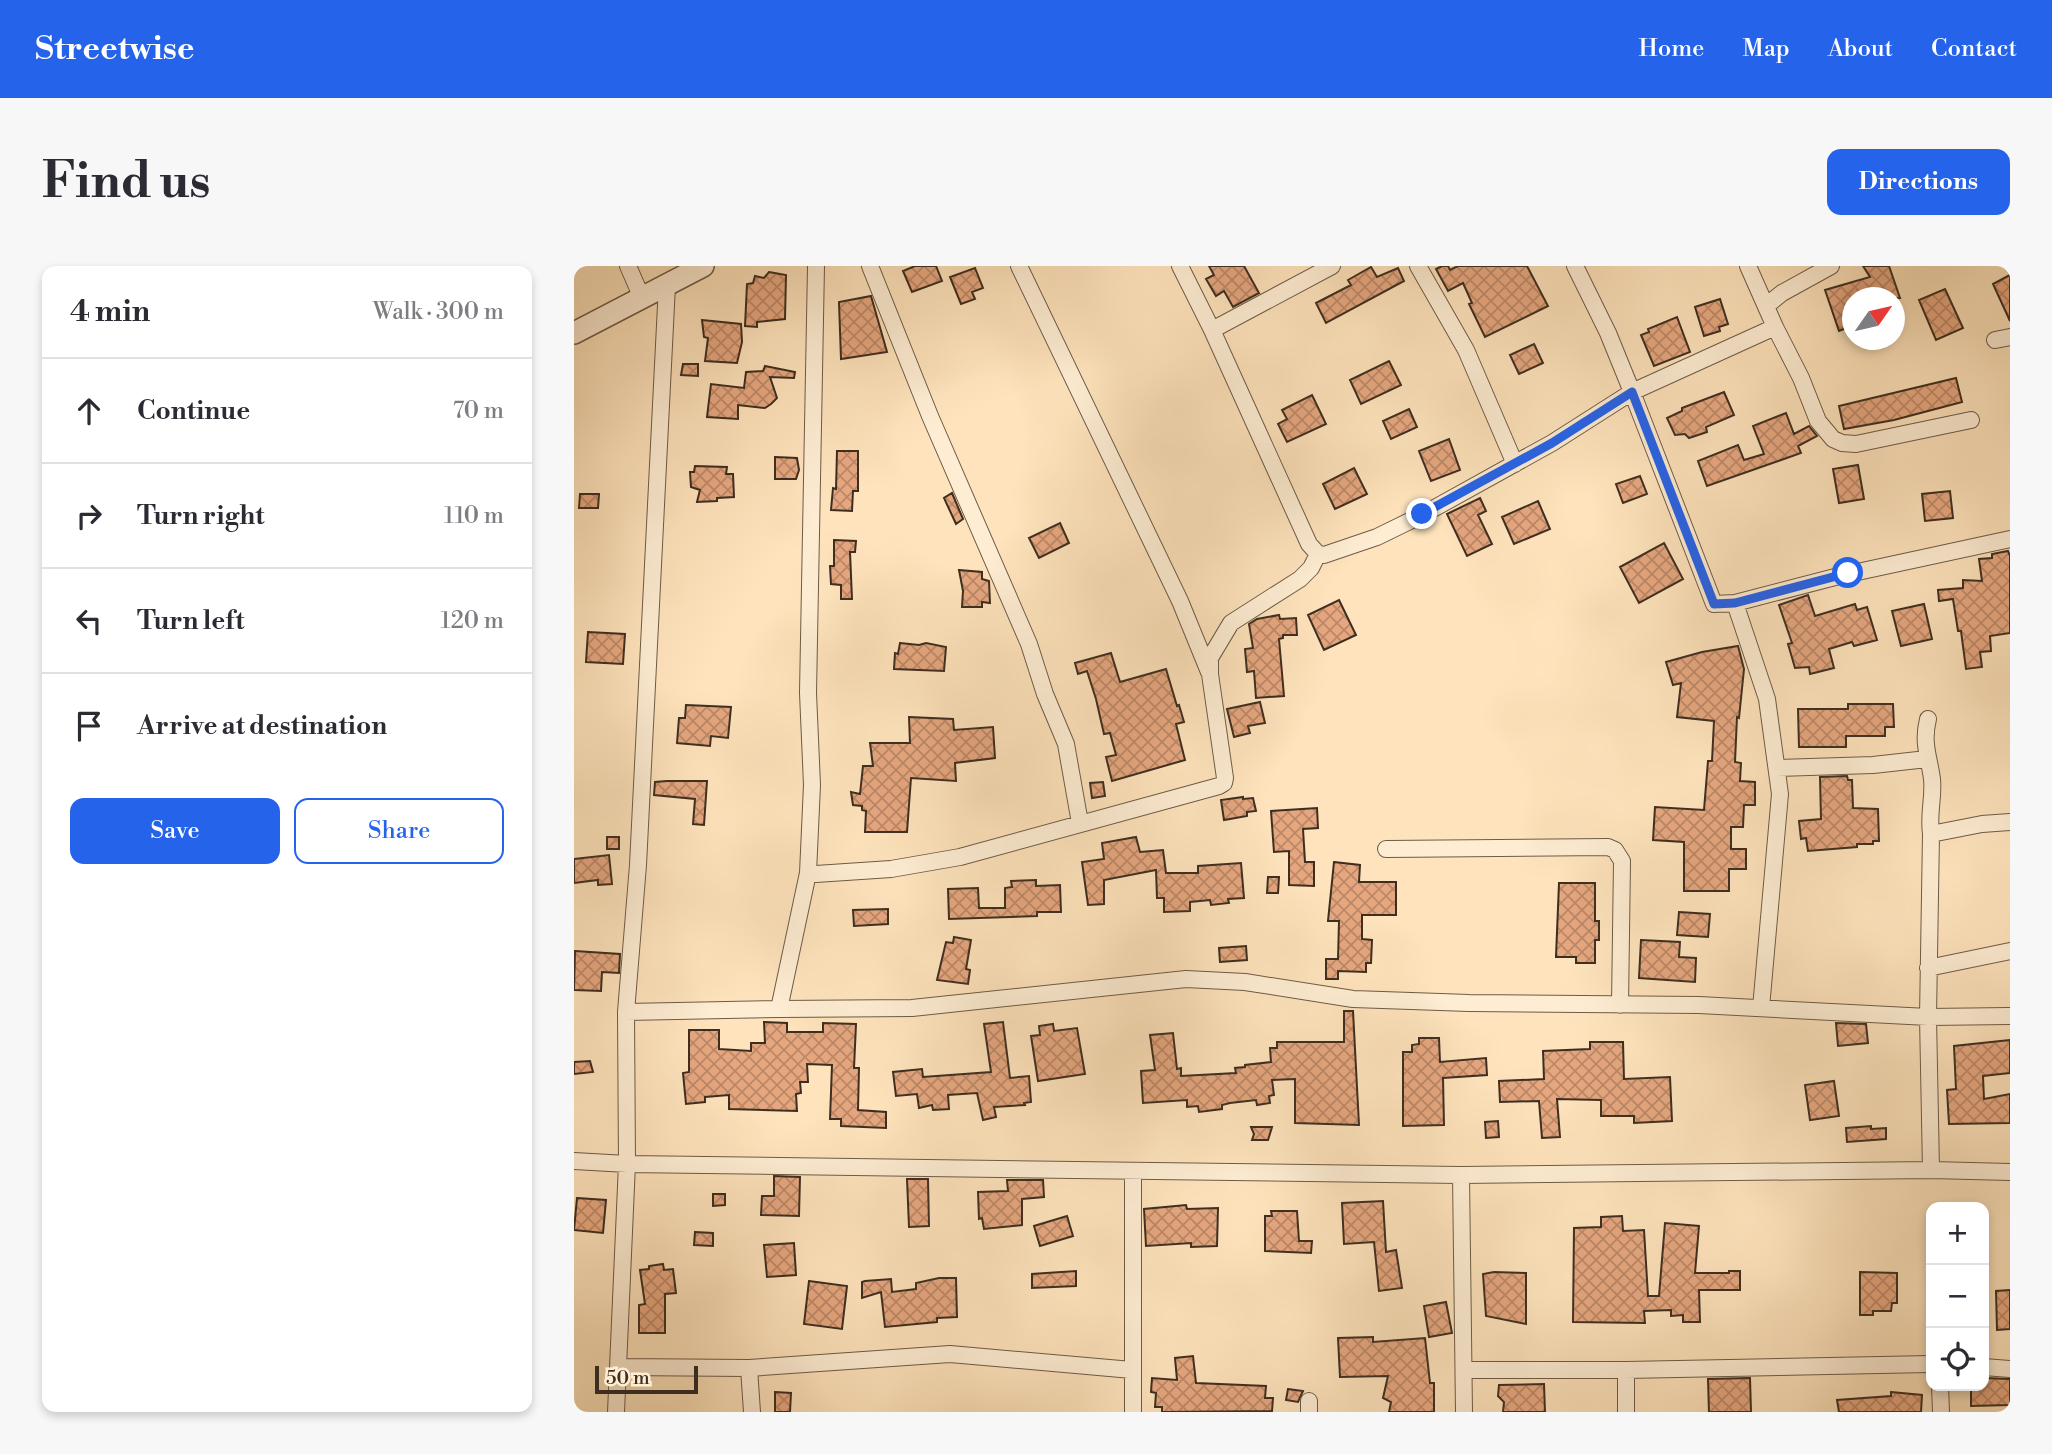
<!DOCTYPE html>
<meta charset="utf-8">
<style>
body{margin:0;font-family:"Libre Bodoni",serif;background:#f7f7f7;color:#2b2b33}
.controls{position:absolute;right:21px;bottom:21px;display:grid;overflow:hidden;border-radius:14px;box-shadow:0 4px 10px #0003}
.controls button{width:63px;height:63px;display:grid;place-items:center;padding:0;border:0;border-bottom:2px solid #e1e1e2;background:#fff;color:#2b2b33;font:35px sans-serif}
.compass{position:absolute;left:1268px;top:21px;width:63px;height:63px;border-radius:50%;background:#fff;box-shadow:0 4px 10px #0003;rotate:56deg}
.scale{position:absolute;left:21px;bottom:18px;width:103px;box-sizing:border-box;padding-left:7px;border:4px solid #3e2e20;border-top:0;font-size:19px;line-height:24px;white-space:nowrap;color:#3e2e20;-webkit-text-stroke:5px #feedd3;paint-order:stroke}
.stop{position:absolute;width:21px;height:21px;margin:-16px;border:5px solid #2563eb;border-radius:50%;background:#fff}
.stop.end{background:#2563eb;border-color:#fff;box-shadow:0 2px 7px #0008}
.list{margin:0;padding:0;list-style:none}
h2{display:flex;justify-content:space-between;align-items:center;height:91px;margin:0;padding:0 28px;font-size:30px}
h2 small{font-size:23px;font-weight:400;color:#7c7c81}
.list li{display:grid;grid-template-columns:46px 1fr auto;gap:21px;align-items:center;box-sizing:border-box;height:105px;padding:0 28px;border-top:2px solid #e1e1e2}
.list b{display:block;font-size:26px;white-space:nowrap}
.list em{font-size:23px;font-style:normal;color:#7c7c81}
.actions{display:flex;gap:14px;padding:21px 28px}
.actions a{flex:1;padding:16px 0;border:2px solid #2563eb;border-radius:14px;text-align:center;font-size:24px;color:#2563eb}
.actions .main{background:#2563eb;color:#fff}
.icon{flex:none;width:38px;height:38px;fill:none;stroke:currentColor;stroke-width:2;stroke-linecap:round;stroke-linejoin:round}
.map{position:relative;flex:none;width:1436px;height:1146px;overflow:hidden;border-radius:14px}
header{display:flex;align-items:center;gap:42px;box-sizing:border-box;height:98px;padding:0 35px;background:#2563eb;color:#fff}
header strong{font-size:33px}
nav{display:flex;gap:38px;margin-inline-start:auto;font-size:24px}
.intro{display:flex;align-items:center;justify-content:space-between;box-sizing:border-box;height:168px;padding:0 42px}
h1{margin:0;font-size:49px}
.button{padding:18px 32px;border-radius:14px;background:#2563eb;color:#fff;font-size:24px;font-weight:700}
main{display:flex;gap:42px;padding:0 42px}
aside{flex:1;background:#fff;border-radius:14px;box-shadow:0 4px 10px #0003}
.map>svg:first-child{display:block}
.building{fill:url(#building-cross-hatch);stroke:#3e2e20;stroke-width:2}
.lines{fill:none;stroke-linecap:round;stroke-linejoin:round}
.minor-casing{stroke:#6e5b47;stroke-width:18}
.tertiary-casing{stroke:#6e5b47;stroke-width:24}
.minor{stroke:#feedd3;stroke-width:16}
.tertiary{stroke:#feedd3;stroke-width:21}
.route{stroke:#2563eb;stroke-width:9}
</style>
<header>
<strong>Streetwise</strong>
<nav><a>Home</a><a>Map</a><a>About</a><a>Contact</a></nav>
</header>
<div class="intro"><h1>Find us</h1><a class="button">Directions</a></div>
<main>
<aside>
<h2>4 min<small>Walk · 300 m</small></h2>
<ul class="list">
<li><svg class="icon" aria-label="ahead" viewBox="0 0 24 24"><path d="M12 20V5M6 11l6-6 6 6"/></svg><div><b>Continue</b></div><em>70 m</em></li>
<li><svg class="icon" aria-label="right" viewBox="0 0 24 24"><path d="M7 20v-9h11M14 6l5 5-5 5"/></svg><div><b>Turn right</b></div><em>110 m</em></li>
<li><svg class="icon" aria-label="left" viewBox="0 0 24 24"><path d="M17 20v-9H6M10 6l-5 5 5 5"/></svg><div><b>Turn left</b></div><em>120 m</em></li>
<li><svg class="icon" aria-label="arrive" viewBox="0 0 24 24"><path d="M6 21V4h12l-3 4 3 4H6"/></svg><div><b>Arrive at destination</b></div></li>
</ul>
<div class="actions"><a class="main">Save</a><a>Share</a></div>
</aside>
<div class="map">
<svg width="1436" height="1146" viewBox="0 0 1436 1146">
<defs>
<pattern id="building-cross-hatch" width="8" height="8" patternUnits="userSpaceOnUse" patternTransform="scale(1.75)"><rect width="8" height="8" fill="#e6a77f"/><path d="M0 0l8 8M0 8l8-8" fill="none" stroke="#bc8868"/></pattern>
</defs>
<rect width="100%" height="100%" fill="#fee3bc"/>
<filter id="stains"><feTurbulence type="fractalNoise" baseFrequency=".00286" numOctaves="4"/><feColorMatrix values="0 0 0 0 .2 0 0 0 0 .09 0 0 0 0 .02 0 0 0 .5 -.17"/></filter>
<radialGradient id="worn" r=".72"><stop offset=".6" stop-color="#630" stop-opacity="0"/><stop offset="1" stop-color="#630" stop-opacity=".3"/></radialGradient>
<path class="building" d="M341,0H362L368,15L338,26L329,5Z
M635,0H670L685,27L659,41L650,25L642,30L632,13L640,9Z
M868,0H874L876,4L884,0H953L974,40L911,71L895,38L898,37L889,17L874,25L862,3Z
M1289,0H1315L1326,32H1278V60L1265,65L1251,24L1296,11Z
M797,1L803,11L824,2L830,15L752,57L742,37L777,19L774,14Z
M401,2L409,22L398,26L401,33L387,38L376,11Z
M195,6L212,9L211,53L183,56V61L171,60L173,18L179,17L181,10L190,12Z
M1436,9V55L1419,18Z
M1371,23L1389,62L1362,74L1345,34Z
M297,30L313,86L267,93L265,36Z
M1146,33L1154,58L1145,61L1146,65L1130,70L1121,41Z
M1103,51L1116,86L1080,100L1067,69L1075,66L1074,63Z
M128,54L167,58L168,76L163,97L131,95L134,72L130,71Z
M960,78L969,97L945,108L936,89Z
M815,95L827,119L787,138L776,114Z
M109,98H124V110L107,109Z
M191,100L221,106L220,112L196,111L203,132L197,138L191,142L164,139V153L133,151L137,118L170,122L172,106L189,105Z
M1382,112L1388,136L1320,154L1270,163L1265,140Z
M1150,126L1160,149L1132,161L1133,166L1115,172L1111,168L1101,169L1093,152L1108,145V142Z
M738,129L752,158L713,176L704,158L713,153L708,144Z
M835,143L843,161L817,173L809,155Z
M1212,147L1220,168L1235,160L1243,170L1224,180L1227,187L1133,220L1124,195L1164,179L1170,194L1190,188L1179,160Z
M875,173L886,204L857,215L845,185Z
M263,185H284V225H279L278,245L257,244L259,222L262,223Z
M201,191L223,192L225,204L222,213H201Z
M1284,199L1290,233L1265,237L1259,203Z
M121,200L153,201L152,208H159L160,231L143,232V235L123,236L126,224L117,221L116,206H120Z
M780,202L793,228L761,243L749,218Z
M1066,210L1073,228L1049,237L1042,218Z
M1376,225L1379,252L1351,255L1348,228Z
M378,227L389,253L382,258L370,232Z
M6,228H25L24,242H5Z
M906,232L912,245L904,249L918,278L893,290L873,248Z
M964,235L976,263L940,278L928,251Z
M486,257L495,277L465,292L455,272Z
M260,274L282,275L281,286H276L278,333H267V319L257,318L256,300H260Z
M1090,277L1109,313L1065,337L1046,301Z
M1434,285L1436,290V367L1416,370L1417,385L1406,386L1408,401L1392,403L1387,365H1384L1379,333L1365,335L1364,324L1389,322V314L1408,315L1405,293L1418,292V288Z
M385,304L408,306V313L415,315L416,337L408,336V341H388L389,325Z
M1234,329L1241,350L1281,338L1283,344L1293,341L1303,374L1280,380L1278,376L1255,383L1260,402L1236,408L1235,401L1221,402L1214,378L1218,377L1205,339Z
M765,334L782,369L750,384L734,349Z
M1350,338L1358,373L1327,380L1318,345Z
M705,349L706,353L722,352L723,369H709V372L705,373L710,430L682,432L680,405L673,406L671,383L679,382L675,358L683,353Z
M14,366L51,368L49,398L12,396Z
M326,377L345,379L352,377L372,381L370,405L320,403L321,387L324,388Z
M1164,380L1170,403L1165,452L1163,451L1161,496L1167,497L1166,515L1181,516V539H1170L1169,561H1157V583H1172V603H1155V625H1110V576L1079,574L1081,541L1130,544L1134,495H1138L1140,455L1103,451L1107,417L1099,419L1092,396L1128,386Z
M537,387L546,416L592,403L603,440L605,439L610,456L602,458L611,494L538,515L532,491L542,489L536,467L530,468L522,433L513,405L504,408L501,397Z
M686,436L691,457L674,460L676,467L660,471L653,443Z
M1274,438H1319L1320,461H1311V470H1272V481H1225L1224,443H1274Z
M112,439L157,441L154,472L137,470L136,480L103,477L105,452H111Z
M335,451L379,453L380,464L419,461L421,492L381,497L382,515L337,512L333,566H291L292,545L288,544V540L279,539L277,526L286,528L289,500H299L296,477H336Z
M1273,510L1274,514H1278L1279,542L1304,543L1305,575H1299V578H1283V581L1234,585L1232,572L1227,573L1225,555L1247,553L1246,511Z
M93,515H133L130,559L119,558L121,533L80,529L81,516Z
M529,516L531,530L518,532L516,517Z
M669,531V533L679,532L682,545L673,546V550L650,554L647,534Z
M743,542L744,562L729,563L731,596H740V620L715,619V585L700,586L697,545Z
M33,571H45V583H33Z
M562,571L566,586L589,584L592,607H624V600L667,597L670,632L654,633L655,637L637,639L636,634L616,636V645L590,646V632H583L582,604L530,614V638L514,639L508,596L530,593L528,577Z
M35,589L38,618L24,619V614L0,617V593Z
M760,596L786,599L785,616H822V649H788V673L798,674L797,697H792V706L764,705V713H752V693H764L765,655H754Z
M694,611H705L704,627H693Z
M462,614V620L486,619L487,646H463V650L375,653L374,623L404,622L405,642H431V622L438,621L437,615Z
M985,617H1021V655H1025V674H1021V697H1002V691H982Z
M314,643V658L280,660L279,644Z
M1105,646L1136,648L1134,671L1103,669Z
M380,671L397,674L392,703L396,704L394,718L363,714L372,676L379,677Z
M1067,674L1106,676L1105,691L1122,692L1121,716L1065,712Z
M672,680L673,694L646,696L645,682Z
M1,685L46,688L45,707L28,706L27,725L0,724Z
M770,745H779L785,859L721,857V813L698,814L700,829L695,830L696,837L683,839L682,834L656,837L648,839V843L625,846L624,840L613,841V834L569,837L567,805L581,804L576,769L599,767L603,803L607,802V810L662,807L661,802L671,801V799L697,796L696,782H703V776H770Z
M190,756L213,757V766H249V757L282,758L280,802H285L284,844L312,846V862L267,860V853H256L258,799L233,798L234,816H226L227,827L222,828L223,845L155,843V829L131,831V836L112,838L109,807L115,806V764H145V783L177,785V777H191Z
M429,756L436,812L455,810L457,836L450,837L451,839L420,841L422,851L409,854L403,827L374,829L375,843L359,844L358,839L345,842L343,828L322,830L319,806L348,803L349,811L417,806L410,758Z
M1262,757L1292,758L1294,777L1264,780Z
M479,758L480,765L503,762L511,808L464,815L457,770L466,769L465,760Z
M845,772H865L866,796L912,792L913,809L869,812L870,859L829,860V786H838V779L845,778Z
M1436,774V807L1409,810L1410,833L1436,828V857L1375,858L1373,824L1382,823L1380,780Z
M1016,776H1049L1050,813L1096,811L1098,855L1060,857V850H1027V834L983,833L986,871L968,872L965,835L926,836L925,815L970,813L969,785L1016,783Z
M16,795L19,806L0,808V796Z
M1260,815L1265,850L1236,854L1231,819Z
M924,855L925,871L912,872L911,856Z
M1297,860V863L1312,862V873L1273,876L1272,862Z
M677,861H698L694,874H678L680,868Z
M200,910L226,911L225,950L187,949L188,930H200Z
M333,913H354L355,960L335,961Z
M433,914H469L470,931L448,933V959L410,963L408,952L405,953L404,926L434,925Z
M139,928H151V939L139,940Z
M3,932L32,934L29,967L0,964Z
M809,935L812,986L822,984L828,1022L805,1025L800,976L770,978L768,937Z
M612,939L613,943L644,942L643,980L617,981V977L572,980L570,943Z
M697,945H723L725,975H738L737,987L691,985V950H698Z
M493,950L499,970L466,980L460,960Z
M1048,950L1049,965L1070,964L1074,1030H1085L1091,957L1125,960L1121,1007H1155V1005H1166V1024H1125L1126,1056H1109V1049L1097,1050V1044L1070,1045L1071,1057L999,1056L1000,962L1027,961V951Z
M121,966L139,967V980L120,979Z
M220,977L222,1009L193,1011L190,979Z
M89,998L90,1004L99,1003L102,1027L91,1028V1067H65V1039L71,1038L66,1004L75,1003V1000Z
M502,1005V1020L458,1022V1008Z
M920,1006L952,1007V1058L912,1050L909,1008Z
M1286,1006L1323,1007V1037H1318L1317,1045H1299V1049H1286Z
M365,1012H382L383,1051L363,1052V1056L311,1061L307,1026L288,1032V1016L291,1015L317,1013L318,1026L342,1023V1017Z
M235,1015L273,1020L268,1063L230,1058Z
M1436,1024V1063L1423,1064L1422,1025Z
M872,1036L878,1067L855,1071L850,1040Z
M799,1071V1076L851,1072L856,1117H860V1146H815L817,1136L809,1132L814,1110L766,1111L764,1072Z
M619,1090L622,1117L692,1120L691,1132H699L698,1145L588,1146V1141H581L582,1127L577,1126L578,1112L603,1114L601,1092Z
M1176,1112L1177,1146H1135L1134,1113Z
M1410,1112L1436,1113V1139L1397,1140V1120H1410Z
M970,1118L971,1146H929L930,1136L924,1130L925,1119Z
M714,1123L729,1125L724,1136L712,1134Z
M201,1126L217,1127L216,1146H201Z
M1317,1126L1348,1129L1347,1146H1265L1263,1134L1317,1130Z"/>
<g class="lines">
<defs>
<path id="minor" d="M54,0L68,32
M296,0L356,150L455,378L471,428L492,478L506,557
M445,0L606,335L635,406
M606,0L638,64L735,278L744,288L750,289L803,271L848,249L978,177L1058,126L1034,67L1001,0
M844,0L892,84L941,198
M1174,0L1201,61L1058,126L1140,338L1161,337L1265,310L1436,273
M1192,40L1208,27L1257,0
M1201,61L1227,112L1244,155L1259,173L1268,177L1282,178L1397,154
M638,64L758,0
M1421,74L1436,71
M1161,337L1193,433L1206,528L1187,742
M1354,453C1348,478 1355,490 1358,513C1360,532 1354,547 1357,568L1354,751L1357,904
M1203,502L1299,499L1353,493
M1357,568L1408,558L1436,556
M812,583L1034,581L1041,584L1048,595L1046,739
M234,607L242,608L317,603L386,591L645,520L650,517L651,512L636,408V392L657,357L726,313L737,302L744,288
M1354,702L1436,685
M205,743L338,742L612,713L671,716L779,733L895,737L1125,739L1354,751L1436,750
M52,746L205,743L234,607L238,519L234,427L242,0
M0,895L53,898L887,909L1357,904L1436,906
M887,909L890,1146
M45,1101L175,1102L376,1088L558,1104
M1410,1101L1436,1103
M175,1102L178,1146
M890,1104H1052L1357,1098
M1052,1104V1146
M1366,1120L1367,1146
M42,1146L53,898L52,746L64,599L93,19
M559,1146V905
M735,1146V1135"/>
<path id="tertiary" d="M0,67L129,0"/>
</defs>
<use href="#minor" class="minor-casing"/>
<use href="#tertiary" class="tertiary-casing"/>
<use href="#minor" class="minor"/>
<use href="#tertiary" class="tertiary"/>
</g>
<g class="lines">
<path class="route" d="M848,248L978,177L1058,126L1140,338L1161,337L1274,307"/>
</g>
<rect width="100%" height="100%" filter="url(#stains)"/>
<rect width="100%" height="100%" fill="url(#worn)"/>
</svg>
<div class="controls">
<button>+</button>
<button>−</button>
<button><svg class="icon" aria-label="locate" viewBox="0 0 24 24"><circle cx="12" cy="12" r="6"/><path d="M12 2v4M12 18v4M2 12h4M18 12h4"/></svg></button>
</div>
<svg class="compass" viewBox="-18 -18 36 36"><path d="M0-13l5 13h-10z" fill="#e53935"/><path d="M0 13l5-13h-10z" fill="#7c7c81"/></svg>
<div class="scale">50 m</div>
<div class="stop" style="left:1274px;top:307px"></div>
<div class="stop end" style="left:848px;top:248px"></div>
</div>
</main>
